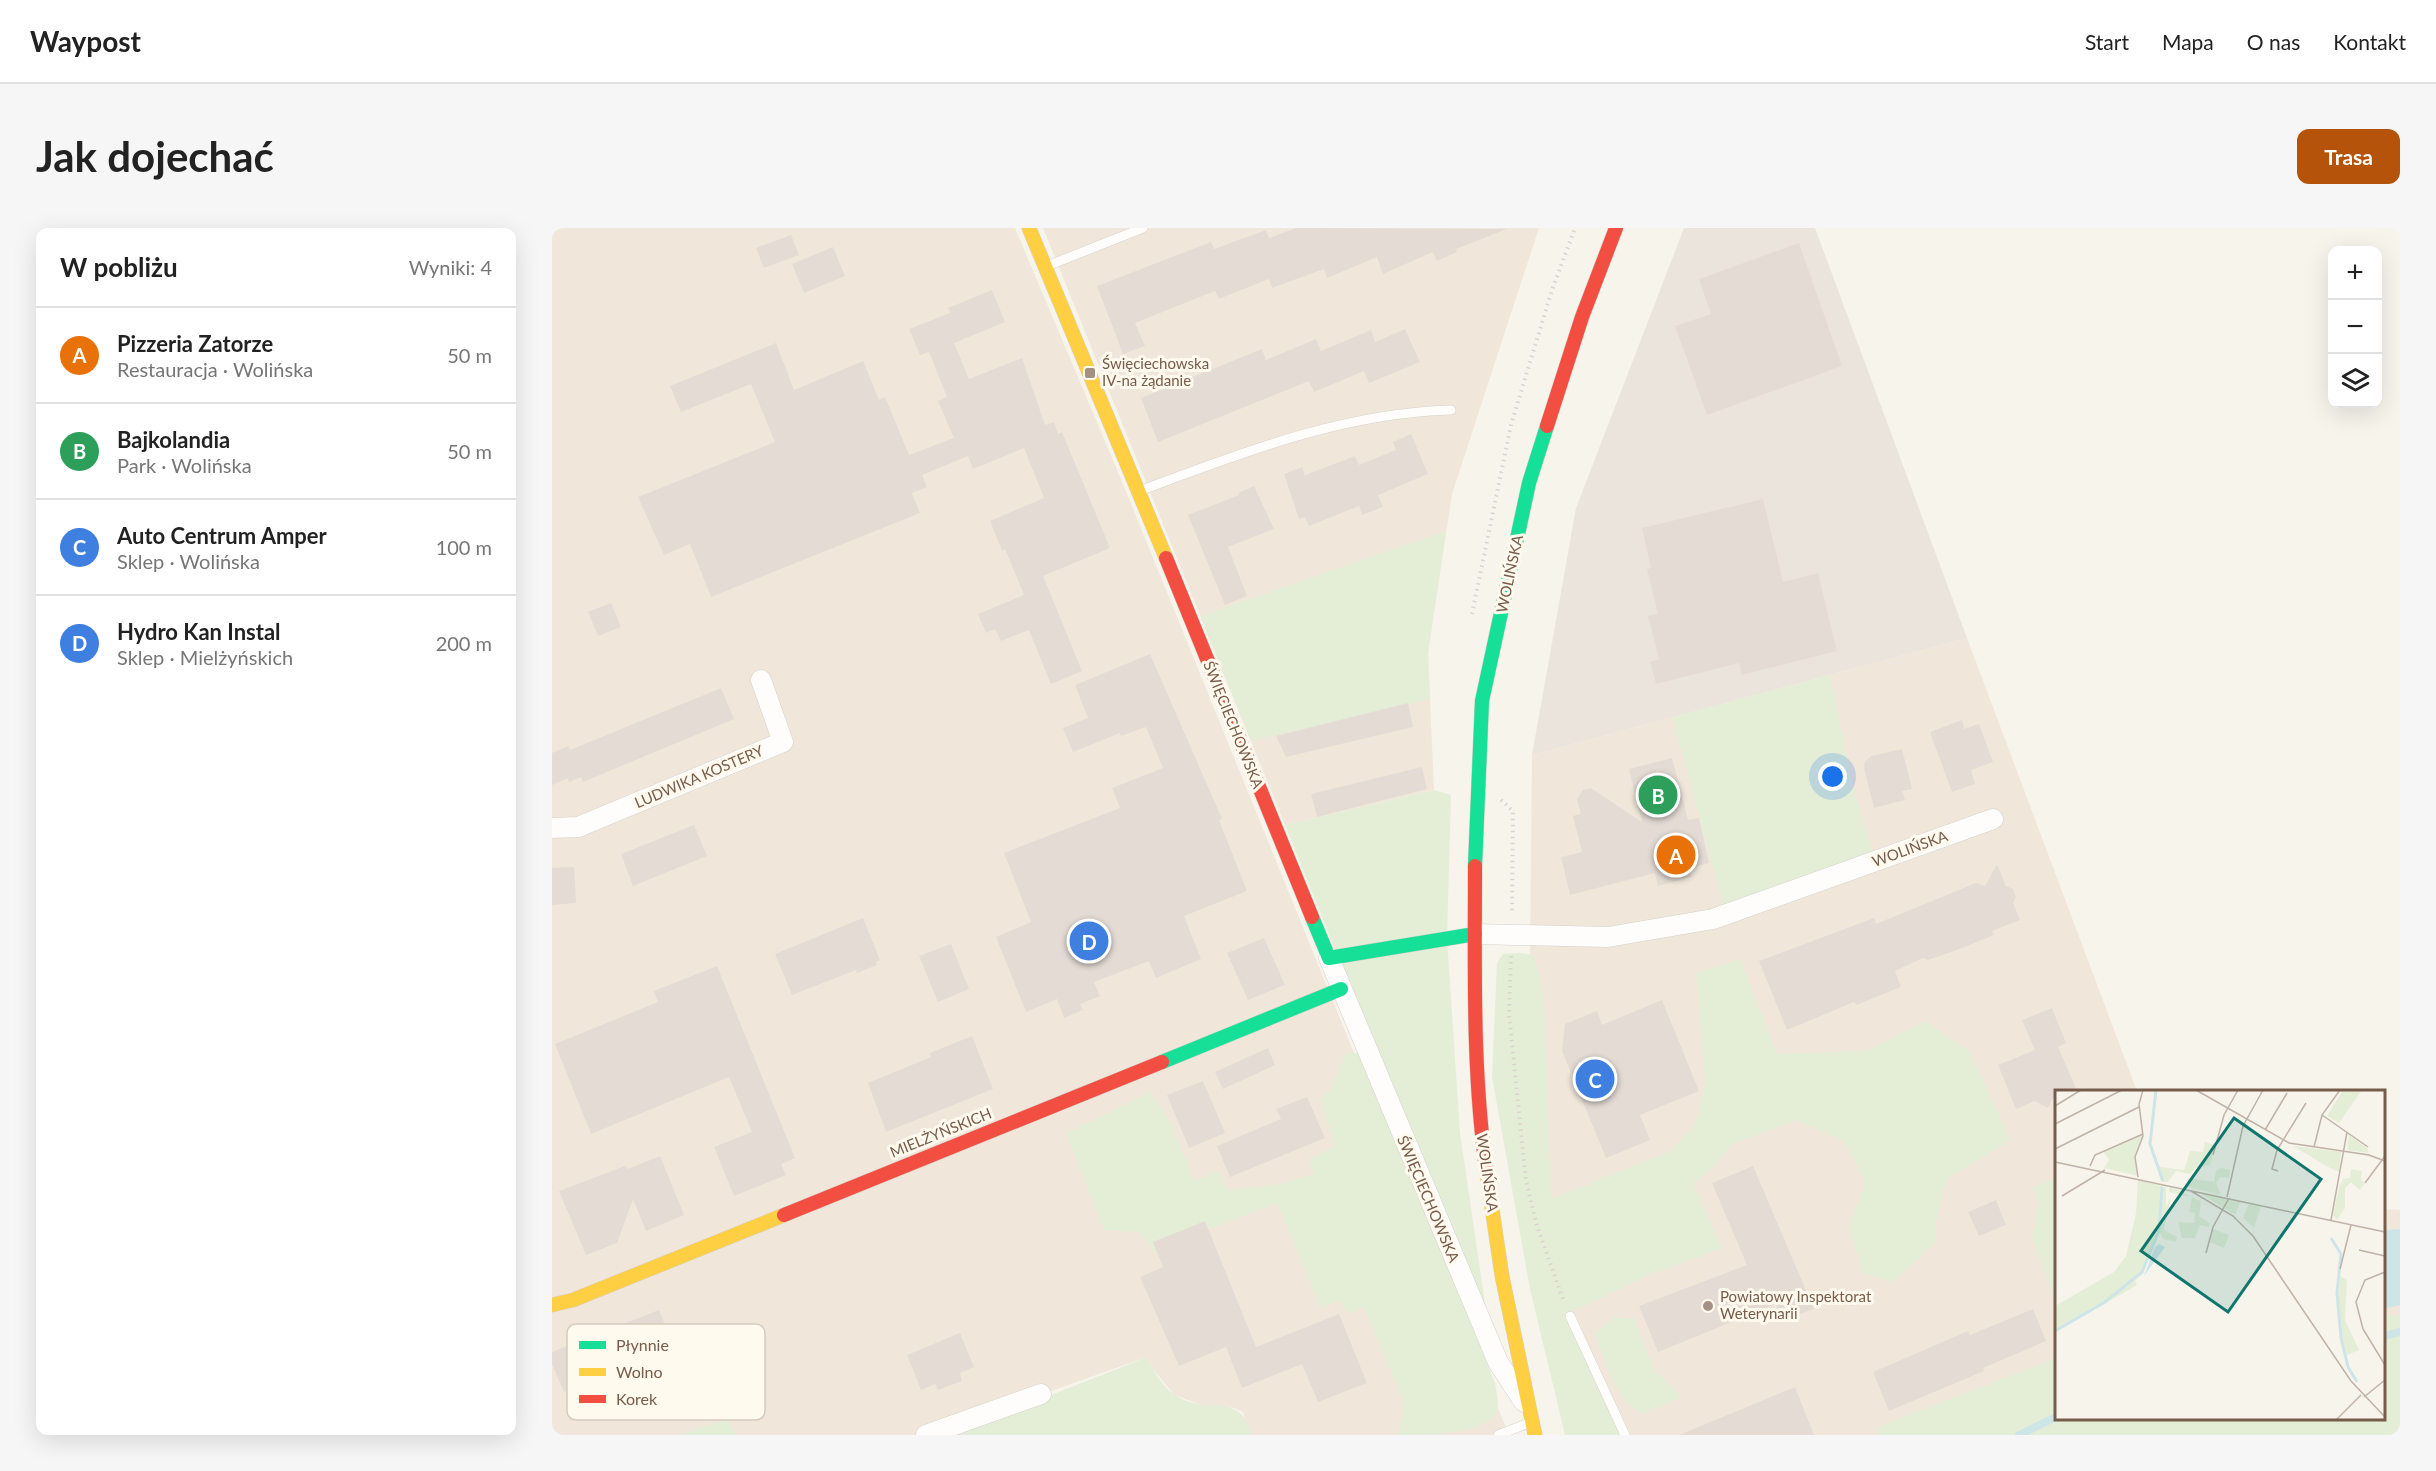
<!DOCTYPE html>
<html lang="pl">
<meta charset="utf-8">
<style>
body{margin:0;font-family:Lato,sans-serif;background:#f6f6f6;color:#222}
.controls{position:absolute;right:18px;top:18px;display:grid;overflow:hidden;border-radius:12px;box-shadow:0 6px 24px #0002}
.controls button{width:54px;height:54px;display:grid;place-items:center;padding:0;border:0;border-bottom:2px solid #e0e0e0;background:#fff;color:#222;font:30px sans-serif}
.you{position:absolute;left:1281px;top:549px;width:21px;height:21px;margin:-15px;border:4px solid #fff;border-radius:50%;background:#1a73e8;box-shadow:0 0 0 9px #1a73e833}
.badge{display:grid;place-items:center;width:39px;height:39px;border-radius:50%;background:#b45309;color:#fff;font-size:20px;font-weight:700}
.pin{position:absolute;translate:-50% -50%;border:3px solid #fff;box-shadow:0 2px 6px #0006}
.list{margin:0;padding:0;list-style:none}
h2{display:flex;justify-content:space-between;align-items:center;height:78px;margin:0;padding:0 24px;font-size:26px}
h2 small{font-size:20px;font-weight:400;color:#767676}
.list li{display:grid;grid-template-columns:39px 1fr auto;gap:18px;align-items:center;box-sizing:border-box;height:96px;padding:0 24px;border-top:2px solid #e0e0e0}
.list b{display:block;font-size:22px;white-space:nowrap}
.list p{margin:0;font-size:20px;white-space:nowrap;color:#767676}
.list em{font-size:20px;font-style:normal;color:#767676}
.icon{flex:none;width:33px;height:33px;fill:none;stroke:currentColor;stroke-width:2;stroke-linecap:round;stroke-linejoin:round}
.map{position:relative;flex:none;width:1848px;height:1207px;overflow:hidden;border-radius:12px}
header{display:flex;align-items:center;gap:36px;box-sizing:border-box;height:84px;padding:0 30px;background:#fff;border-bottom:2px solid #e0e0e0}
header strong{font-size:28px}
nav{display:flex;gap:33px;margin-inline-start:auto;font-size:21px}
.intro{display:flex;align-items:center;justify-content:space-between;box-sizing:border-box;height:144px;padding:0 36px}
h1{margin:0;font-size:42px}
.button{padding:15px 27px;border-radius:12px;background:#b45309;color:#fff;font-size:21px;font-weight:700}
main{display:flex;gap:36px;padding:0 36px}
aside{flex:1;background:#fff;border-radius:12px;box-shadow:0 6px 24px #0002}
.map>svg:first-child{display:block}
.residential{fill:#f0e7da}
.industrial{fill:#ebe4dd}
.green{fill:#e4eed7}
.water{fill:#cee5e8}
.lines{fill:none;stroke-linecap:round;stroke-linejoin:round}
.stream{stroke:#cee5e8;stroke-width:8}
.building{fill:#e4dcd4}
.lane-casing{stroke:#d6d1ca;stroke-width:10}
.street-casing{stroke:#d6d1ca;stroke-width:21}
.fast-casing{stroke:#d7d0c8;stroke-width:15}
.slow-casing{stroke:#d7d0c8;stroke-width:15}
.jam-casing{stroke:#d7d0c8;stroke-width:15}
.path{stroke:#dad3ce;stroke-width:4;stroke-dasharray:1.5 4.5;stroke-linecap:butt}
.lane{stroke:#fefdfc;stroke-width:9}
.street{stroke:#fefdfc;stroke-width:20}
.fast{stroke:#16e098;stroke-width:14}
.slow{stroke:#ffcf43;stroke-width:14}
.jam{stroke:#f24e42;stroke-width:14}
.poi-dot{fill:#a49183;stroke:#fff9ee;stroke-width:2}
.labels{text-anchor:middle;stroke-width:6;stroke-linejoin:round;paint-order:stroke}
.poi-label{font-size:15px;fill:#775c4b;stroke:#fff9ee;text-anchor:start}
.street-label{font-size:15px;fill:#775c4b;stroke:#fff9ee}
.inset-river{fill:none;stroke:#cee5e8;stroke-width:3}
.inset-road{fill:none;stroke:#c0b2a7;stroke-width:1.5}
.view{fill:#0f766e;fill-opacity:0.15;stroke:#0f766e;stroke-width:3}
.inset-edge{fill:none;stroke:#775c4b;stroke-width:3}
.key{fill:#fff9ee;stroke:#d6cabd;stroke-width:1.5}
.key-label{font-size:16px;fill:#775c4b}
</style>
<header>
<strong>Waypost</strong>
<nav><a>Start</a><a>Mapa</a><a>O nas</a><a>Kontakt</a></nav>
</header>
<div class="intro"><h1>Jak dojechać</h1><a class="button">Trasa</a></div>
<main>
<aside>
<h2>W pobliżu<small>Wyniki: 4</small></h2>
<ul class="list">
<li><span class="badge" style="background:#e8710a">A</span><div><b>Pizzeria Zatorze</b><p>Restauracja · Wolińska</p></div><em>50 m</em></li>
<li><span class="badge" style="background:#2e9e5b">B</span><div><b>Bajkolandia</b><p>Park · Wolińska</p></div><em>50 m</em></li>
<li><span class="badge" style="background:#3f7fe0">C</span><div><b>Auto Centrum Amper</b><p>Sklep · Wolińska</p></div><em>100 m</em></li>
<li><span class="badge" style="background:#3f7fe0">D</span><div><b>Hydro Kan Instal</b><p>Sklep · Mielżyńskich</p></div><em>200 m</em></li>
</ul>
</aside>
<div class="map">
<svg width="1848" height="1207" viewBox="0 0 1848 1207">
<rect width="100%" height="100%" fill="#f7f4ec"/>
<path class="residential" d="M0,0H463L571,256L957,1207H697L691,1184L682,1180L649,1177L622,1167L601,1141L595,1129L409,1195L406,1207H0Z
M491,0H987L900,266L876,425L882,562L733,597Z
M1415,410L1585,863L1504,864V1181L1443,1207H1073L1016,1085L995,980L978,733L980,527Z
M1832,981L1848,982V1089L1832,1091Z"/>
<path class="industrial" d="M1132,0H1263L1415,410L980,527L1024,280Z"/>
<path class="green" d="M894,303L876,425L878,471L699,513L648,388Z
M1278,447L1299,552L1323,633L1174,686L1120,489Z
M882,562L899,567L895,711L908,905L935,1089L868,933L733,597Z
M968,725L982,727L992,769L999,971L1118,923L1143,897L1153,855L1144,745L1188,731L1225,826L1315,823L1373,793L1418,824L1458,912L1395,951L1384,993V1014L1341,1054L1311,1045L1297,999L1313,955L1293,914L1245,892L1180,916L1163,937L1141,956L1170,1020L1096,1047L1016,1085L1072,1207H1013L978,1061L940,849L945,735L951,726Z
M794,825H808L943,1155C944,1163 948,1176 945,1183C933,1207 876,1207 846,1207L852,1175L812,1079L796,1086L788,1072L769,1080L725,975L656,1001L653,993L602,1014L607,1029L587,1004L552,1002L514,905L599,864L616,890L642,952L667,943L675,962L729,956L762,946L757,931L783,918L768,870L778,863Z
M1504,950V1073L1480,1010L1487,974L1481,959Z
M1848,1087V1207H1328L1325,1199L1504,1130V1190H1832V1088Z
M1062,1089L1082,1091L1102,1142L1130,1169L1089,1186C1062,1167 1054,1136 1043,1106Z
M595,1129C602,1144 613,1164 630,1171C661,1186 688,1164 700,1207H376L474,1177Z
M176,1191L183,1207H128Z"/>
<path class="water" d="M1848,1001V1077L1832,1081V1002Z"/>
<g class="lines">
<path class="stream" d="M1832,1108L1848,1104
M1467,1207L1504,1189"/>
</g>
<path class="building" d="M744,0L955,1L904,21L905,24L885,33L881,24L831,46L825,29L775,50L772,41L720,60L717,51L667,71L663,63L583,95L593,118L571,126L545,58L659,14L662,21L714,2L717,10Z
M239,7L247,27L212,40L204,20Z
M1247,15L1290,138L1155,187L1123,98L1159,86L1147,51Z
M281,19L293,48L252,65L240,36Z
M440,62L453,94L402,115L417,151L470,130L493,197L502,194L506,206L510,204L558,320L491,348L530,443L499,456L477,402L449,413L443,401L434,405L426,386L472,367L453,321L450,323L438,293L492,270L472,220L421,241L416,228L370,247L375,259L360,265L368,285L159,369L138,316L112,327L86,269L223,214L199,156L129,184L118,158L224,115L242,162L311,133L327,172L333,169L357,227L402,210L386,173L395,169L377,124L368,127L357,101L398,85L396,80Z
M853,101L868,134L817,155L812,143L762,164L757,153L606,214L589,170L710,121L714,132L764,111L769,123L819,102L823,114Z
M859,206L876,246L826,267L831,279L810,287L807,278L757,298L753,289L747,291L732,246L750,239L753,247L803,228L807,237L844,222L841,214Z
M702,258L722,301L676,319L695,368L673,377L636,287L687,267L686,265Z
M1211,271L1231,354L1266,345L1285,423L1190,447L1187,435L1104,456L1098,434L1107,431L1096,388L1106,386L1095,341L1099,340L1090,300Z
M59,375L69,399L46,408L36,384Z
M598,426L670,591L667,592L695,663L632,688L649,731L604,750L597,733L542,754L548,768L528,776L531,782L512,790L505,771L474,784L444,709L479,694L452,625L568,580L560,560L611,540L594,499L569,508L568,505L521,524L511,500L536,490L523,457Z
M169,460L182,491L31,554L29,549L17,554L16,550L0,557V525L16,518L18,522Z
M856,475L861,499L734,529L724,508Z
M1410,492L1412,501L1427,496L1441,534L1419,542L1423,556L1400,564L1378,504Z
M1350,521L1360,561L1350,563L1353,572L1322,580L1312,540L1313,534L1319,528Z
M1120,530L1136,592L1147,590L1157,635L1137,640L1139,649L1106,658L1103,645L1018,667L1009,629L1030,624L1021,588L1029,586L1025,571L1031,562L1039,560L1090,594L1077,541Z
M870,539L875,561L765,589L759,566Z
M142,597L155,628L81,658L69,626Z
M1445,636L1454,658L1461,661L1464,669L1461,675L1468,692L1440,703L1442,707L1405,722L1376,732L1371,730L1343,743L1349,759L1304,777L1302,774L1235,802L1207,733L1322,690L1324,696L1424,655L1433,658Z
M22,639L24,675L0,677V640Z
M311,690L328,732L324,734L325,737L305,745L304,742L240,767L223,726Z
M712,710L733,757L696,772L675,725Z
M399,716L417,761L386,774L367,728Z
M165,738L243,930L229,936L234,947L182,968L162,919L200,904L177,849L39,906L3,816L106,774L102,763Z
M1110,772L1147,863L1088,887L1098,912L1054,930L1010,823L1013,796L1045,783L1050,797Z
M1500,780L1514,815L1506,819L1524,860L1504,864L1496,880L1483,873L1464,881L1446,837L1483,822L1470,792Z
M420,808L441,861L334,904L316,855L379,829L378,825Z
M716,820L723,837L671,861L663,844Z
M651,853L673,905L637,920L615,867Z
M755,869L773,910L678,949L665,918L729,891L724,881Z
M108,928L132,987L94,1003L81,971L65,1015L34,1027L7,963L73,938L76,941Z
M1201,938L1262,1081L1230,1092L1224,1076L1106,1124L1087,1078L1195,1037L1160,955Z
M1444,972L1454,997L1427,1008L1416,984Z
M653,993L704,1119L787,1086L815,1155L766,1174L750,1136L690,1160L674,1119L627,1138L588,1049L611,1039L601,1014Z
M1481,1081L1494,1113L1431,1140L1432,1143L1337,1183L1321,1144L1416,1103L1418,1107Z
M107,1082L122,1119L12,1164L0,1136V1124Z
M408,1105L422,1139L408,1145L410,1153L386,1162L383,1156L369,1162L355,1127Z
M1243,1159L1262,1207H1127Z"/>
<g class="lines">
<defs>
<path id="lane" d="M495,38L591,0
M590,262C690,225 790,185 899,182
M1018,1088L1073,1207
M946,1207L977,1195"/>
<path id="street" d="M0,600L26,599L231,514L209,452
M923,706L1056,709L1161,691L1441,591
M777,730L946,1134L972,1174
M374,1207L489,1166"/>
<path id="fast" d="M923,638L930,473L977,255L995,198
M760,689L777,730L923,706
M610,834L789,761"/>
<path id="slow" d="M477,0L614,330
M935,947L950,1048L983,1207
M0,1077L21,1072L232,987"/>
<path id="jam" d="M995,198L1030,89L1064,0
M614,330L760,689
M923,638C923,741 920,844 935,947
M232,987L610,834"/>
</defs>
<use href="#lane" class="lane-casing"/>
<use href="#street" class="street-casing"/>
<use href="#fast" class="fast-casing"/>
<use href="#slow" class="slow-casing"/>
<use href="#jam" class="jam-casing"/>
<path class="path" d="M920,386L959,197L1000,62L1023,0
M949,572L961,583L960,685
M959,728L957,786L974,953L985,998L1012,1074"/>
<use href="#lane" class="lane"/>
<use href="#street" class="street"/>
<use href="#fast" class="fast"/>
<use href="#slow" class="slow"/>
<use href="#jam" class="jam"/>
</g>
<g class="poi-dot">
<rect x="532" y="139" width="12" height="12" rx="3"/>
<circle cx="1156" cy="1078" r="6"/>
</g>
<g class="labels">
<g class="poi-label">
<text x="550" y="141">Święciechowska<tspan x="550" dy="17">IV-na żądanie</tspan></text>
<text x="1168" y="1074">Powiatowy Inspektorat<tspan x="1168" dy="17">Weterynarii</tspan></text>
</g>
<g class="street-label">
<text transform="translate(958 346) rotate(-78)" y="5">WOLIŃSKA</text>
<text transform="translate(681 497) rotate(68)" y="5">ŚWIĘCIECHOWSKA</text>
<text transform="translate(147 549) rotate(-23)" y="5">LUDWIKA KOSTERY</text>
<text transform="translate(1358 621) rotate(-20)" y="5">WOLIŃSKA</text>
<text transform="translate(389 905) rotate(-22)" y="5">MIELŻYŃSKICH</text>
<text transform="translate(935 945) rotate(82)" y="5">WOLIŃSKA</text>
<text transform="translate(876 971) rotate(67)" y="5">ŚWIĘCIECHOWSKA</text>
</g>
</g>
<g transform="translate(1503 862)">
<rect width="330" height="330" fill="#f7f4ec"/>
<path d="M288,0H307L284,33L272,26ZM88,44L80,67L83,86L49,78L54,70L48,61ZM294,45L312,58L314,63L292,60ZM150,52L160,55L155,75L140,78L135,84L121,81L113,92H106L95,54L105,77L129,80L135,61L148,62ZM238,56L286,62L284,82L275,78ZM166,78L175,80L174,88L165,87L161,93L166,105L133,97L132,88L159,92L161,81ZM296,79L307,81L306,90L310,93L305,100L296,92L290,98V118L282,130L278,125L284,98L288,89L295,88ZM83,90L111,97V117L116,106L109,140L122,147L121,152L108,149L104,141L88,183L80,191L82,195L0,242V216L59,182L71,166L81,123ZM114,96L166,121L146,112L144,126L155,133L154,137L145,135L140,148H127L123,132L139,133L140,123L134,122L137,107L114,102ZM141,101L186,111L180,125ZM194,113L206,116L199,138L188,128ZM158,139L174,145L169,158L154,152ZM285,186L292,190L290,230L304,260L290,266L283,218Z" fill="#e4eed7"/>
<path d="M104,154L110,157L89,186L100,157Z" fill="#cee5e8"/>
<path class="inset-river" d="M101,0L95,54L108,91M276,148L286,164L282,203L286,248L293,277L302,292M0,241L50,212L87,182L104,141L107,97"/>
<path class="inset-road" d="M141,0L234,53L314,65L330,71M0,16L26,0M267,25L313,57M0,34L67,0M210,40L232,3M259,57L267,25L285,0M0,59L84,17M158,65L169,25L183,0M0,72L330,142M35,76L40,65L88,44M223,81L217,79L222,60L251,13M83,87L80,67L88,46L84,14L88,0M310,93L330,66M136,101L178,126L198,146L296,291L330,327M7,106L50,80M172,107L188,36L208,0M276,130L292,42M304,160L330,166M151,163L158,137L174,108M285,179L296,135M330,182L310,190L301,212L308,239L330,275M309,307L330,290M281,330L306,305"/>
<path class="view" d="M179,28L266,89L173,222L86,161Z"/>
<rect width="330" height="330" class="inset-edge"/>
</g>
<rect x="15" y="1096" width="198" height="96" rx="9" class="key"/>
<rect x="27" y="1113" width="27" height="8" fill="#16e098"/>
<rect x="27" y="1140" width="27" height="8" fill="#ffcf43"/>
<rect x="27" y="1167" width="27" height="8" fill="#f24e42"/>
<g class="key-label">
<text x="64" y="1123">Płynnie</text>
<text x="64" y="1150">Wolno</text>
<text x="64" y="1177">Korek</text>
</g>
</svg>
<div class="controls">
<button>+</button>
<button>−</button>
<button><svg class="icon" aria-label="layers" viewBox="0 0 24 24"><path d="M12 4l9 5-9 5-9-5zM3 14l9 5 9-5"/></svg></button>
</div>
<div class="you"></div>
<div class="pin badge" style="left:1124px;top:627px;background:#e8710a">A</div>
<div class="pin badge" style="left:1106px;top:567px;background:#2e9e5b">B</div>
<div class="pin badge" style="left:1043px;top:851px;background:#3f7fe0">C</div>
<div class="pin badge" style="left:537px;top:713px;background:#3f7fe0">D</div>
</div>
</main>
